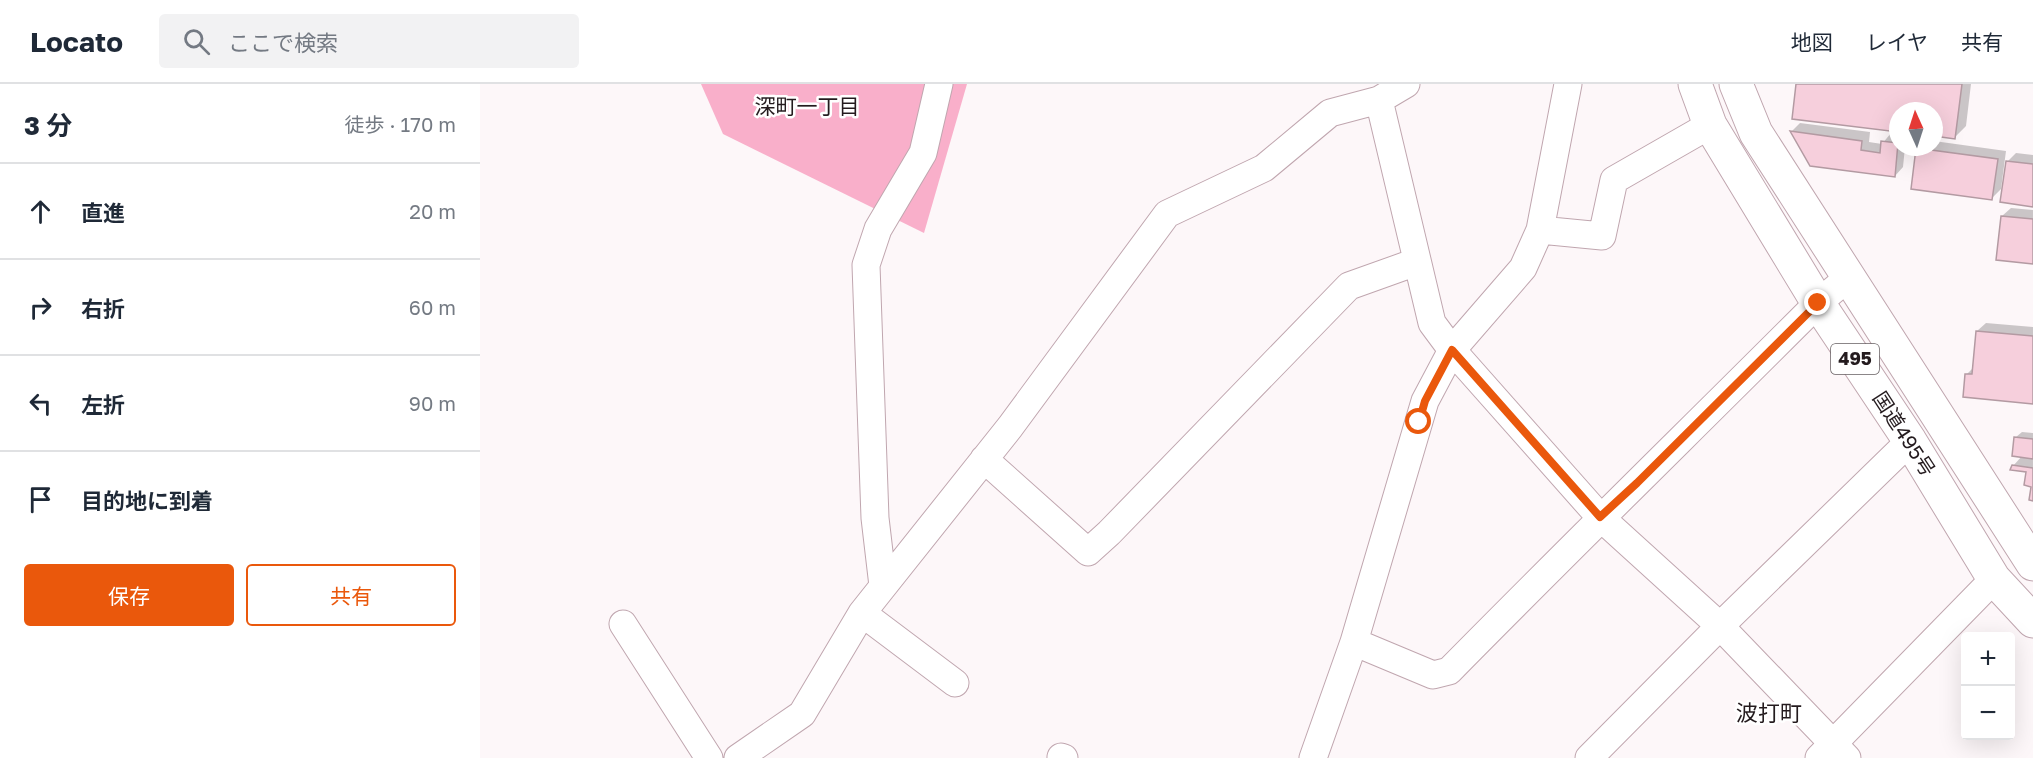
<!DOCTYPE html>
<html lang="ja">
<meta charset="utf-8">
<style>
body{margin:0;font-family:"Golos Text","Noto Sans JP",sans-serif;background:#f2f2f3;color:#1f2937}
.controls{position:absolute;right:18px;bottom:18px;display:grid;overflow:hidden;border-radius:6px;box-shadow:0 6px 24px #0002}
.controls button{width:54px;height:54px;display:grid;place-items:center;padding:0;border:0;border-bottom:2px solid #e0e1e3;background:#fff;color:#1f2937;font:30px sans-serif}
.compass{position:absolute;left:1409px;top:18px;width:54px;height:54px;border-radius:50%;background:#fff;box-shadow:0 6px 24px #0002;rotate:357deg}
.stop{position:absolute;width:18px;height:18px;margin:-14px;border:4px solid #ea580c;border-radius:50%;background:#fff}
.stop.end{background:#ea580c;border-color:#fff;box-shadow:0 2px 6px #0008}
.list{margin:0;padding:0;list-style:none}
h2{display:flex;justify-content:space-between;align-items:center;height:78px;margin:0;padding:0 24px;font-size:26px}
h2 small{font-size:20px;font-weight:400;color:#747a83}
.list li{display:grid;grid-template-columns:39px 1fr auto;gap:18px;align-items:center;box-sizing:border-box;height:96px;padding:0 24px;border-top:2px solid #e0e1e3}
.list b{display:block;font-size:22px;white-space:nowrap}
.list em{font-size:20px;font-style:normal;color:#747a83}
.actions{display:flex;gap:12px;padding:18px 24px}
.actions a{flex:1;padding:14px 0;border:2px solid #ea580c;border-radius:6px;text-align:center;font-size:21px;color:#ea580c}
.actions .main{background:#ea580c;color:#fff}
.icon{flex:none;width:33px;height:33px;fill:none;stroke:currentColor;stroke-width:2;stroke-linecap:round;stroke-linejoin:round}
.map{position:relative;flex:none;width:1553px;height:674px;overflow:hidden}
header{display:flex;align-items:center;gap:36px;box-sizing:border-box;height:84px;padding:0 30px;background:#fff;border-bottom:2px solid #e0e1e3}
header strong{font-size:28px}
nav{display:flex;gap:33px;margin-inline-start:auto;font-size:21px}
.search{width:420px;height:54px;background:#f2f2f3;display:flex;align-items:center;gap:15px;box-sizing:border-box;padding:0 21px;border-radius:6px;color:#747a83;font-size:22px}
main{display:flex}
aside{flex:1;background:#fff}
.map>svg:first-child{display:block}
.green{fill:#f9afca}
.shadow{fill:#0003}
.building{fill:#f6cfdc;stroke:#b39aa2;stroke-width:1.5}
.lines{fill:none;stroke-linecap:round;stroke-linejoin:round}
.minor-casing{stroke:#c0a6af;stroke-width:29}
.highway-casing{stroke:#c0a6af;stroke-width:35}
.minor{stroke:#fff;stroke-width:27}
.highway{stroke:#fff;stroke-width:33}
.route{stroke:#ea580c;stroke-width:8}
.labels{text-anchor:middle;stroke-width:5;stroke-linejoin:round;paint-order:stroke}
.shield{fill:#fff;stroke:#665f62;stroke-width:1.5}
.shield-label{font-size:18px;font-weight:bold;fill:#241b1e}
.street-label{font-size:20px;fill:#241b1e;stroke:#fff}
.neighbourhood-label{font-size:21px;fill:#241b1e;stroke:#fff}
.quarter-label{font-size:22px;fill:#241b1e;stroke:#fff}
</style>
<header>
<strong>Locato</strong>
<div class="search"><svg class="icon" aria-label="search" viewBox="0 0 24 24"><circle cx="10" cy="10" r="6"/><path d="M15 15l6 6"/></svg>ここで検索</div>
<nav><a>地図</a><a>レイヤ</a><a>共有</a></nav>
</header>
<main>
<aside>
<h2>3 分<small>徒歩 · 170 m</small></h2>
<ul class="list">
<li><svg class="icon" aria-label="ahead" viewBox="0 0 24 24"><path d="M12 20V5M6 11l6-6 6 6"/></svg><div><b>直進</b></div><em>20 m</em></li>
<li><svg class="icon" aria-label="right" viewBox="0 0 24 24"><path d="M7 20v-9h11M14 6l5 5-5 5"/></svg><div><b>右折</b></div><em>60 m</em></li>
<li><svg class="icon" aria-label="left" viewBox="0 0 24 24"><path d="M17 20v-9H6M10 6l-5 5 5 5"/></svg><div><b>左折</b></div><em>90 m</em></li>
<li><svg class="icon" aria-label="arrive" viewBox="0 0 24 24"><path d="M6 21V4h12l-3 4 3 4H6"/></svg><div><b>目的地に到着</b></div></li>
</ul>
<div class="actions"><a class="main">保存</a><a>共有</a></div>
</aside>
<div class="map">
<svg width="1553" height="674" viewBox="0 0 1553 674">
<rect width="100%" height="100%" fill="#fdf7f9"/>
<path class="green" d="M221,0H487L444,149L243,50Z"/>
<path class="shadow" d="M1318,0H1491L1486,42L1475,53L1454,51V27H1418Z
M1320,39L1390,48L1389,58L1402,60L1411,49L1418,50V63H1425L1423,83L1415,92L1331,81L1312,47Z
M1454,57L1526,67L1521,105L1512,114L1438,65L1440,63H1454Z
M1536,69L1553,71V121L1528,77Z
M1531,124L1553,126V179L1522,132Z
M1506,239L1553,243V318L1486,291L1494,283L1497,247Z
M1542,348L1553,349V415V401L1547,387L1533,382L1542,372L1536,353Z"/>
<path class="building" d="M1316,0H1482L1475,55L1454,52V27H1418V48L1312,35Z
M1310,47L1382,57L1381,66L1400,69L1401,57L1418,59L1415,93L1330,82Z
M1436,64L1518,75L1512,116L1431,105Z
M1526,77L1553,80V123L1520,118Z
M1521,132L1553,135V180L1516,176Z
M1496,247L1553,252V320L1483,313L1485,290H1492Z
M1534,353L1553,355V375L1532,372Z
M1532,381L1553,384V417L1549,416L1551,403L1544,401L1546,388L1530,386Z"/>
<g class="lines">
<defs>
<path id="minor" d="M899,16L952,239L972,266L1120,433L1240,542L1367,674
M1060,146L1122,152L1134,96L1230,41
M504,375L608,468L629,449L869,202L936,178
M403,502L395,434L386,181L398,145L443,69L459,0
M382,529L475,599
M143,540L229,674
M874,558L953,591L969,587C1091,463 1215,342 1338,219L1369,193
M581,673L584,674
M258,674L322,630L382,529L530,343L687,130L784,84L850,29L899,16L926,0
M833,674L874,558L945,317L972,266L1043,184L1060,146L1088,0
M1109,674L1240,542L1430,357
M1339,674L1514,495"/>
<path id="highway" d="M1215,0L1230,41L1338,219L1430,357L1514,495L1553,537
M1256,0L1276,49L1553,480"/>
</defs>
<use href="#minor" class="minor-casing"/>
<use href="#highway" class="highway-casing"/>
<use href="#minor" class="minor"/>
<use href="#highway" class="highway"/>
</g>
<g class="lines">
<path class="route" d="M939,338L945,317L972,266L1120,433L1157,399L1338,219"/>
</g>
<g class="labels">
<rect class="shield" x="1351" y="260" width="48" height="30" rx="4.5"/>
<g class="shield-label">
<text x="1375" y="281">495</text>
</g>
<g class="street-label">
<text transform="translate(1424 350) rotate(57)" y="7">国道495号</text>
</g>
<g class="neighbourhood-label">
<text x="327" y="30">深町一丁目</text>
</g>
<g class="quarter-label">
<text x="1289" y="637">波打町</text>
</g>
</g>
</svg>
<div class="controls">
<button>+</button>
<button>−</button>
</div>
<svg class="compass" viewBox="-18 -18 36 36"><path d="M0-13l5 13h-10z" fill="#e53935"/><path d="M0 13l5-13h-10z" fill="#747a83"/></svg>
<div class="stop" style="left:939px;top:338px"></div>
<div class="stop end" style="left:1338px;top:219px"></div>
</div>
</main>
